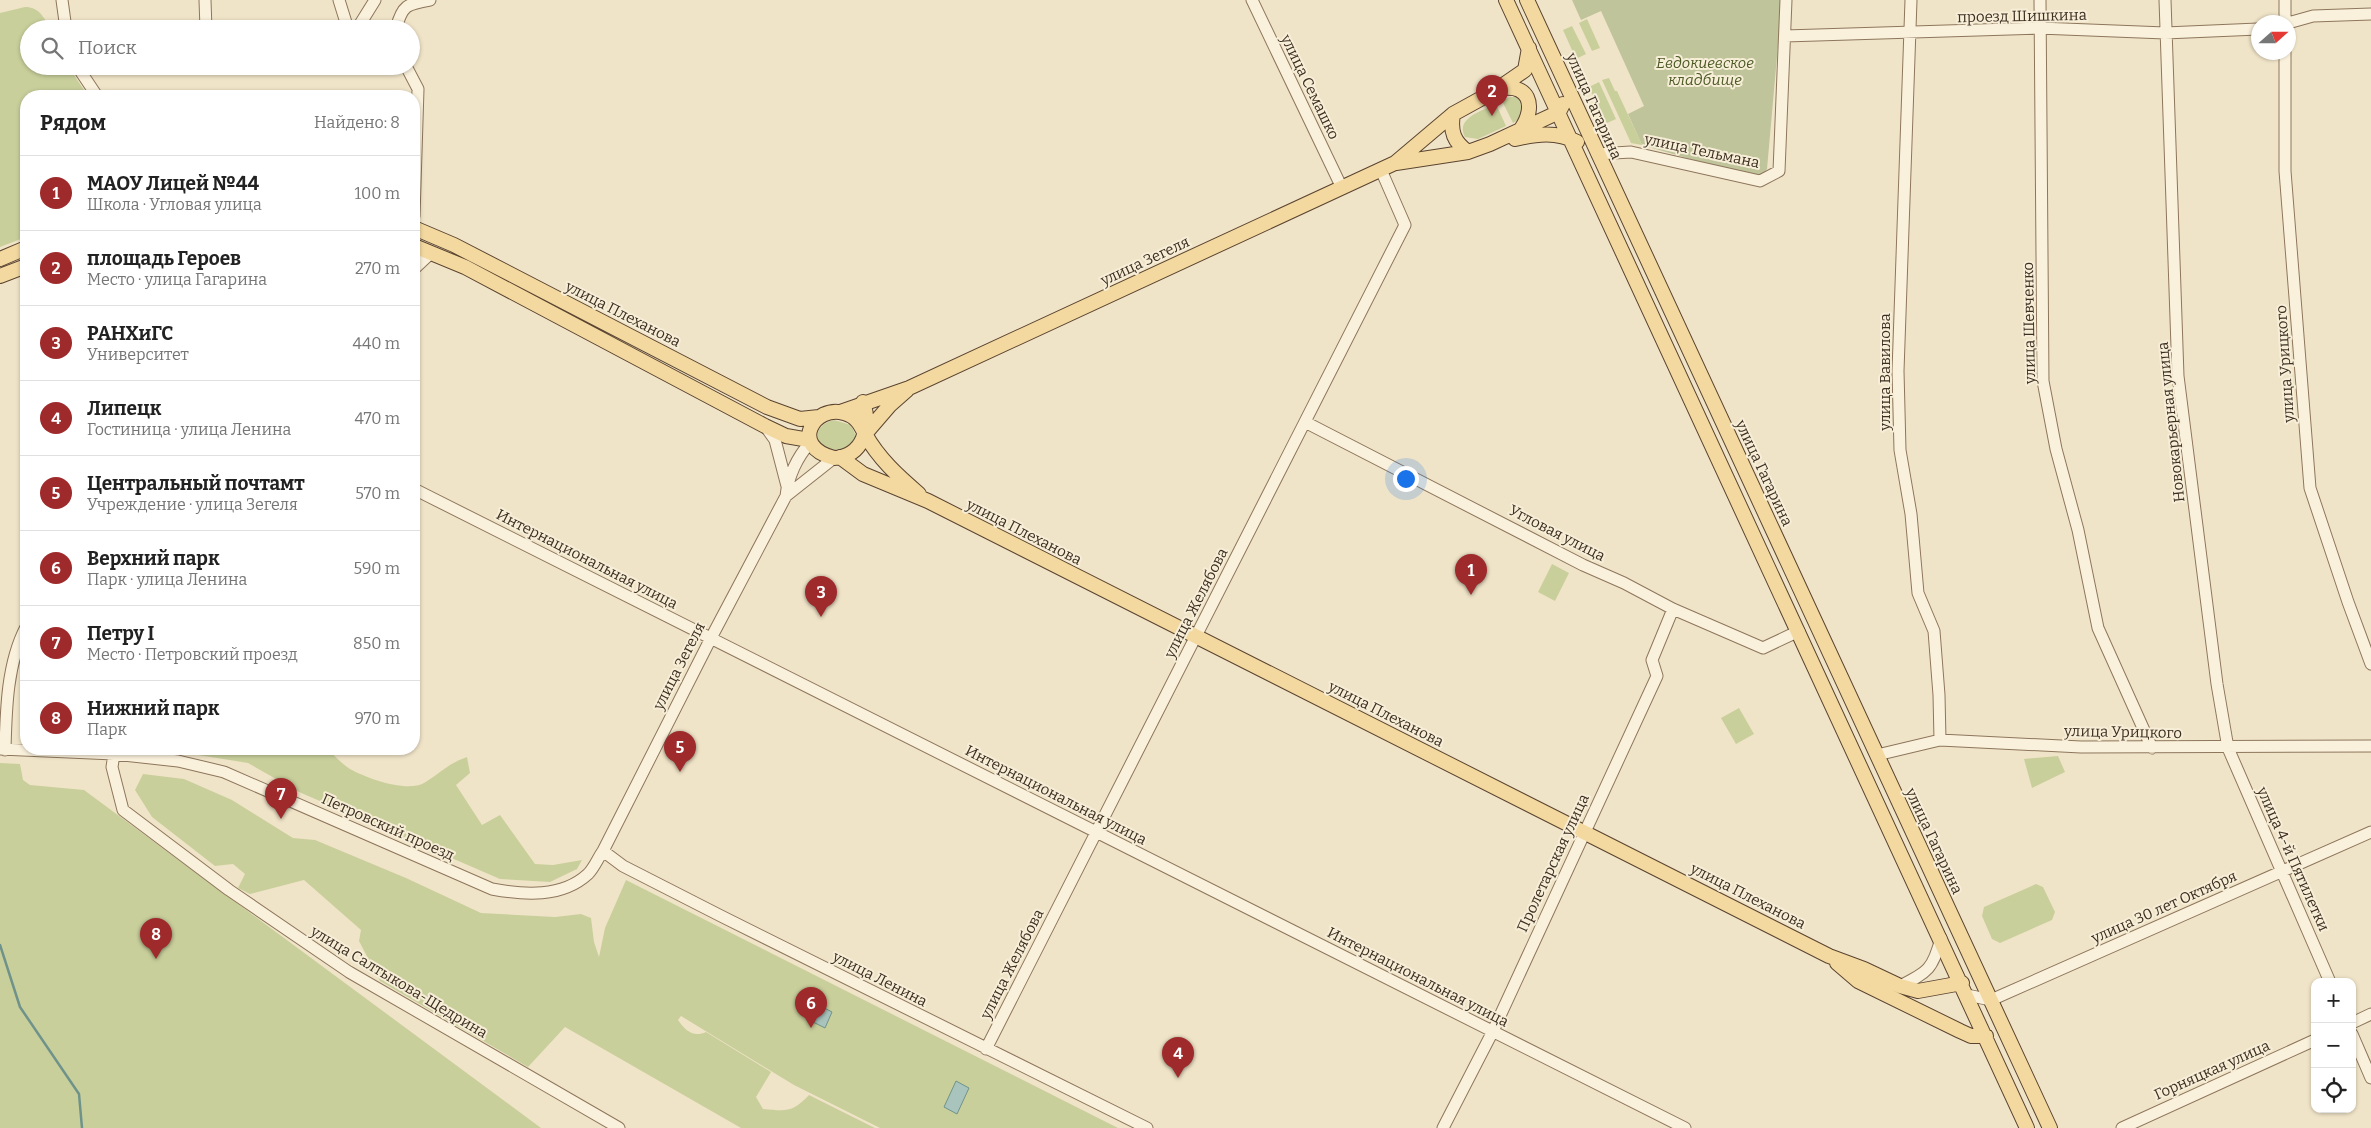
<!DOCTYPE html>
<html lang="ru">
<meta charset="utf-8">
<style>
body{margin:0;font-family:Bitter,serif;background:#f6f6f6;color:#222}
.controls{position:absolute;right:15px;bottom:15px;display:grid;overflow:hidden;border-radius:10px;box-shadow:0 1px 4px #0004}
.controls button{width:45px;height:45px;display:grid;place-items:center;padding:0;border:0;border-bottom:1px solid #e0e0e0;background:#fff;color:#222;font:25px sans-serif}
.compass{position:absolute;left:2251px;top:15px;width:45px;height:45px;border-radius:50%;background:#fff;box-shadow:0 1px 4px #0004;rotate:69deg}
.you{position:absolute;left:1405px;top:478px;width:18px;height:18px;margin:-12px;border:4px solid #fff;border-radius:50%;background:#1a73e8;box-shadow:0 0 0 8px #1a73e833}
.badge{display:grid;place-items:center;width:32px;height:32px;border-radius:50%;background:#9e2a2b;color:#fff;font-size:16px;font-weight:700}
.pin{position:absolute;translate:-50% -41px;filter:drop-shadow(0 1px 2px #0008)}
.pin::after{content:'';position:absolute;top:26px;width:18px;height:15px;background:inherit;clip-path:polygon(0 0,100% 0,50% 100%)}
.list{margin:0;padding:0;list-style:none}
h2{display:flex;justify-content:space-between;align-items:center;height:65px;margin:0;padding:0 20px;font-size:21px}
h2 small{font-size:16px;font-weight:400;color:#767676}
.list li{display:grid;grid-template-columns:32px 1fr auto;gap:15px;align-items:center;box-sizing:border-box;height:75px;padding:0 20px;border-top:1px solid #e0e0e0}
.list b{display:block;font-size:19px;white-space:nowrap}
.list p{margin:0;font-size:16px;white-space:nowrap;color:#767676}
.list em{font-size:16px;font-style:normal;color:#767676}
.icon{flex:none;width:28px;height:28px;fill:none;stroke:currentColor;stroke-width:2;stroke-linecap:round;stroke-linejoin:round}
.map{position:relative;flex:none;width:2371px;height:1128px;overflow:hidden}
.search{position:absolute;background:#fff;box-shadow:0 1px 4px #0004;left:20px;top:20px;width:400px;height:55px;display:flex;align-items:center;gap:12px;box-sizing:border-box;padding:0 18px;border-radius:28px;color:#767676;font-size:19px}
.panel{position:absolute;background:#fff;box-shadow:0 1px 4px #0004;left:20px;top:90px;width:400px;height:665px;border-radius:20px}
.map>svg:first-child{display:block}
.green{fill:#c9cf9b}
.cemetery{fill:#bfc49a}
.water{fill:#a9c4bc;stroke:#6f938a}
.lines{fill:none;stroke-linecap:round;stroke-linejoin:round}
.stream{stroke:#6f938a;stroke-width:2.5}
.minor-casing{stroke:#8d765c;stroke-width:13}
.major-casing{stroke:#5b4430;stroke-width:16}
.minor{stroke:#faf1dc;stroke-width:11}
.major{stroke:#f3d9a0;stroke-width:14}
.labels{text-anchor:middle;stroke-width:4;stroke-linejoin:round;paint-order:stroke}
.street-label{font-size:15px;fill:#3d2e20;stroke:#f7eed8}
.park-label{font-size:15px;font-style:italic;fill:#4d5a26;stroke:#f7eed8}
</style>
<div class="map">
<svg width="2371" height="1128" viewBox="0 0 2371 1128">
<rect width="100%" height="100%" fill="#f0e4c8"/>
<path class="green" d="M25,7C39,7 44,17 50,29H29V66H68L88,96H26V237L0,247V13Z
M1587,19L1600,48L1592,51L1579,23Z
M1572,26L1586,54L1576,59L1563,30Z
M1609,78L1615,91H1617L1642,145L1631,143L1602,80Z
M1599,82L1616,119L1605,124L1589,87Z
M1510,97H1519L1525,101L1520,119L1513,123L1502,101Z
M1496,104L1506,126L1478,139L1465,137C1455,118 1482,111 1496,104Z
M834,420L851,425L856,436C850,453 829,453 818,441C815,429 824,422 834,420Z
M1552,564L1569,573L1555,601L1538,592Z
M1739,708L1754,734L1736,744L1721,718Z
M161,749H327C334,755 342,764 350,769C366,778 407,793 424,783C441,773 447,764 467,757L470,773L456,785L482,825L500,815L535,864L553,865L582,860L577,869L550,882L500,879L299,792L248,763Z
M2058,756L2065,772L2032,788L2024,759Z
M0,763L20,764L23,780L30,785L84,790L541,1128H0Z
M143,774L184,779L232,800L293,838L315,840L406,878L481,913L555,917L581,914L591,918L594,942L599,957L605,928L626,880L1118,1128H880L794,1085L681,1016L678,1020C685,1030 693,1038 706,1032L771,1072L756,1097L763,1109C786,1111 792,1113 809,1095L875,1128H741L565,1027L528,1067L380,981L359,941L361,930L304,880L250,894L238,888L245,874L233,864L215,866L152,817L135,790Z
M2036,884L2043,887L2055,912L2052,920L2000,943L1992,939L1982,916L1984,907Z"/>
<path class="cemetery" d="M1572,0H1782L1767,169L1759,179L1642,145L1628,114L1644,106L1601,11L1581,20Z"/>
<path class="water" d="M815,1003L832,1012L825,1028L807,1019Z
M956,1081L969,1088L957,1114L944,1107Z"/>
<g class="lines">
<path class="stream" d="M0,945L20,1007L79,1094L82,1128"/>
<defs>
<path id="minor" d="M62,0L66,29
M205,0L206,29
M339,0L348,29
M1252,0L1342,188
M1911,0L1898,371L1900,450L1911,514L1918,593L1934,631L1939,695L1940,740
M2040,0L2043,381L2056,449L2078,530L2098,628L2152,748
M2165,0L2178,376L2217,684L2228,748L2330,982
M2285,0V22
M2288,23L2313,16L2371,14
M357,29L375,0
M396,29C402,5 407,4 430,0
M1785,36L2039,28L2165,33L2258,29
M2285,52V171L2310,488L2348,602L2371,664
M77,66L97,96
M406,66L418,89L414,216
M1597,154L1631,152L1760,181L1779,171L1786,0
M414,269L431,253
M1305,422L1583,565L1624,583L1673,609L1763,648L1799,631
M765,426L775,440L787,486
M414,489L1685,1128
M786,496L834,458
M0,749L114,754L178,761L224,772L492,889C524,895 562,898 588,874C594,868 598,858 603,851L711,638L786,496C788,477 797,457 810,443
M5,750C6,710 7,663 26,627
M114,754L112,767L123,810L229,890L349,972L619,1128
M1877,755L1940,740L2081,747L2371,746
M603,851L623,866L721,916L1147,1128
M1900,986C1928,972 1933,969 1941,938
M1967,995L1991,1000L2371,832
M2352,1023L2371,1014
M2352,1034L2371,1078
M986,1049L1405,225L1381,170
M1443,1128L1493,1031L1657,676L1652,660L1673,609
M2122,1128L2315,1040"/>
<path id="major" d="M1506,0L2027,1128
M1527,0L2050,1128
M1498,89C1529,82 1537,106 1521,129
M1453,114C1450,132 1454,142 1468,152
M1515,139C1536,134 1557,131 1577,142
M1396,163L1468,152L1490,144L1559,112L1563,104
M414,228L454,245L767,407L800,419L819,417
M414,246L465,267L765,426L786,436L809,440
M0,259L26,248
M0,276L26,266
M863,402C871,427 864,456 834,458C788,446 815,404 844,413C856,416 860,424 865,434C879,459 898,476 919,494
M840,412L909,388L1395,163L1453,114L1493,92L1525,70L1529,48
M865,434L890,405L907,390
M840,457L863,474L928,501L1829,956L1864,969L1900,986L1918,991L1962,983
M1837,963L1858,981L1960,1031L1971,1036H1986"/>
</defs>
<use href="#minor" class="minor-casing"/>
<use href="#major" class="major-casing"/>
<use href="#minor" class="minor"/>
<use href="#major" class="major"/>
</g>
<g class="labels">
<g class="street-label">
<text transform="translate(2022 16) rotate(-1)" y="5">проезд Шишкина</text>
<text transform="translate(1310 87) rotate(64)" y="5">улица Семашко</text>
<text transform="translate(1594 106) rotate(66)" y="5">улица Гагарина</text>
<text transform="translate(1702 151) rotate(12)" y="5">улица Тельмана</text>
<text transform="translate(1145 261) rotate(-25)" y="5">улица Зегеля</text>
<text transform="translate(623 314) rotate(27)" y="5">улица Плеханова</text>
<text transform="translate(2029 323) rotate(-91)" y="5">улица Шевченко</text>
<text transform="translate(2285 364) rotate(-94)" y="5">улица Урицкого</text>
<text transform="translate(1885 372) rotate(-90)" y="5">улица Вавилова</text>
<text transform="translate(2171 422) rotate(-96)" y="5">Новокарьерная улица</text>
<text transform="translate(1764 473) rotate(65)" y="5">улица Гагарина</text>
<text transform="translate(1024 532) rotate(27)" y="5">улица Плеханова</text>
<text transform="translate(1557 533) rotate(27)" y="5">Угловая улица</text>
<text transform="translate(587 559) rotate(27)" y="5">Интернациональная улица</text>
<text transform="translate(1196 603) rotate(-63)" y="5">улица Желябова</text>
<text transform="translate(679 666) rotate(-63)" y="5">улица Зегеля</text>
<text transform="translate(1386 714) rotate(27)" y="5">улица Плеханова</text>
<text transform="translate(2123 732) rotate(1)" y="5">улица Урицкого</text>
<text transform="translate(1056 795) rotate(27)" y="5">Интернациональная улица</text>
<text transform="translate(388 827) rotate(24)" y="5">Петровский проезд</text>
<text transform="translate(1934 841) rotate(65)" y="5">улица Гагарина</text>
<text transform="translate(2293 859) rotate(66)" y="5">улица 4-й Пятилетки</text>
<text transform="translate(1553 863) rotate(-65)" y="5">Пролетарская улица</text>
<text transform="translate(1748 896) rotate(27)" y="5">улица Плеханова</text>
<text transform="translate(2164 907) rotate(-24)" y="5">улица 30 лет Октября</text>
<text transform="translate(1012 964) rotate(-63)" y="5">улица Желябова</text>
<text transform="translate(1418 977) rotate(27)" y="5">Интернациональная улица</text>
<text transform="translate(880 979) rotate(27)" y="5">улица Ленина</text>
<text transform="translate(399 982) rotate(31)" y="5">улица Салтыкова-Щедрина</text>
<text transform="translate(2212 1070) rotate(-24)" y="5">Горняцкая улица</text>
</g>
<g class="park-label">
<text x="1705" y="68">Евдокиевское<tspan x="1705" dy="17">кладбище</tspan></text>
</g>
</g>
</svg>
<div class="controls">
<button>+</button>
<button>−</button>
<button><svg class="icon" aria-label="locate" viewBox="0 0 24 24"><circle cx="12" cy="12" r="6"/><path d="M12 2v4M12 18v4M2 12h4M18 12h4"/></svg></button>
</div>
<svg class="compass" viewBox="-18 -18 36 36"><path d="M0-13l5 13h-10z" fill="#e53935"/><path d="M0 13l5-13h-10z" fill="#767676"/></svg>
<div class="you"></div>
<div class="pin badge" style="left:1471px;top:595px">1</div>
<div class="pin badge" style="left:1492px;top:116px">2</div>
<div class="pin badge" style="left:821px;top:617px">3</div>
<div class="pin badge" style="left:1178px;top:1078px">4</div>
<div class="pin badge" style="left:680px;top:772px">5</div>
<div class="pin badge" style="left:811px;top:1028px">6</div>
<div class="pin badge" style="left:281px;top:819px">7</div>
<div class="pin badge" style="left:156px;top:959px">8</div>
<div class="search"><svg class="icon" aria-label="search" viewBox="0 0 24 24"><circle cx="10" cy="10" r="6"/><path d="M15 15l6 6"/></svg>Поиск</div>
<section class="panel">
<h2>Рядом<small>Найдено: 8</small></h2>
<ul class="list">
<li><span class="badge">1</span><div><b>МАОУ Лицей №44</b><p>Школа · Угловая улица</p></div><em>100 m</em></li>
<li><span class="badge">2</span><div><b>площадь Героев</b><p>Место · улица Гагарина</p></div><em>270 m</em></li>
<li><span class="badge">3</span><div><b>РАНХиГС</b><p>Университет</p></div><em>440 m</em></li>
<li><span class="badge">4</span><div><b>Липецк</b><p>Гостиница · улица Ленина</p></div><em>470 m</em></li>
<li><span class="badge">5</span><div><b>Центральный почтамт</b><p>Учреждение · улица Зегеля</p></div><em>570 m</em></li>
<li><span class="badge">6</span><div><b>Верхний парк</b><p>Парк · улица Ленина</p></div><em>590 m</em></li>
<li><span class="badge">7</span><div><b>Петру I</b><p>Место · Петровский проезд</p></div><em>850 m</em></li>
<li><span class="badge">8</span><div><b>Нижний парк</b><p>Парк</p></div><em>970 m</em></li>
</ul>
</section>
</div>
